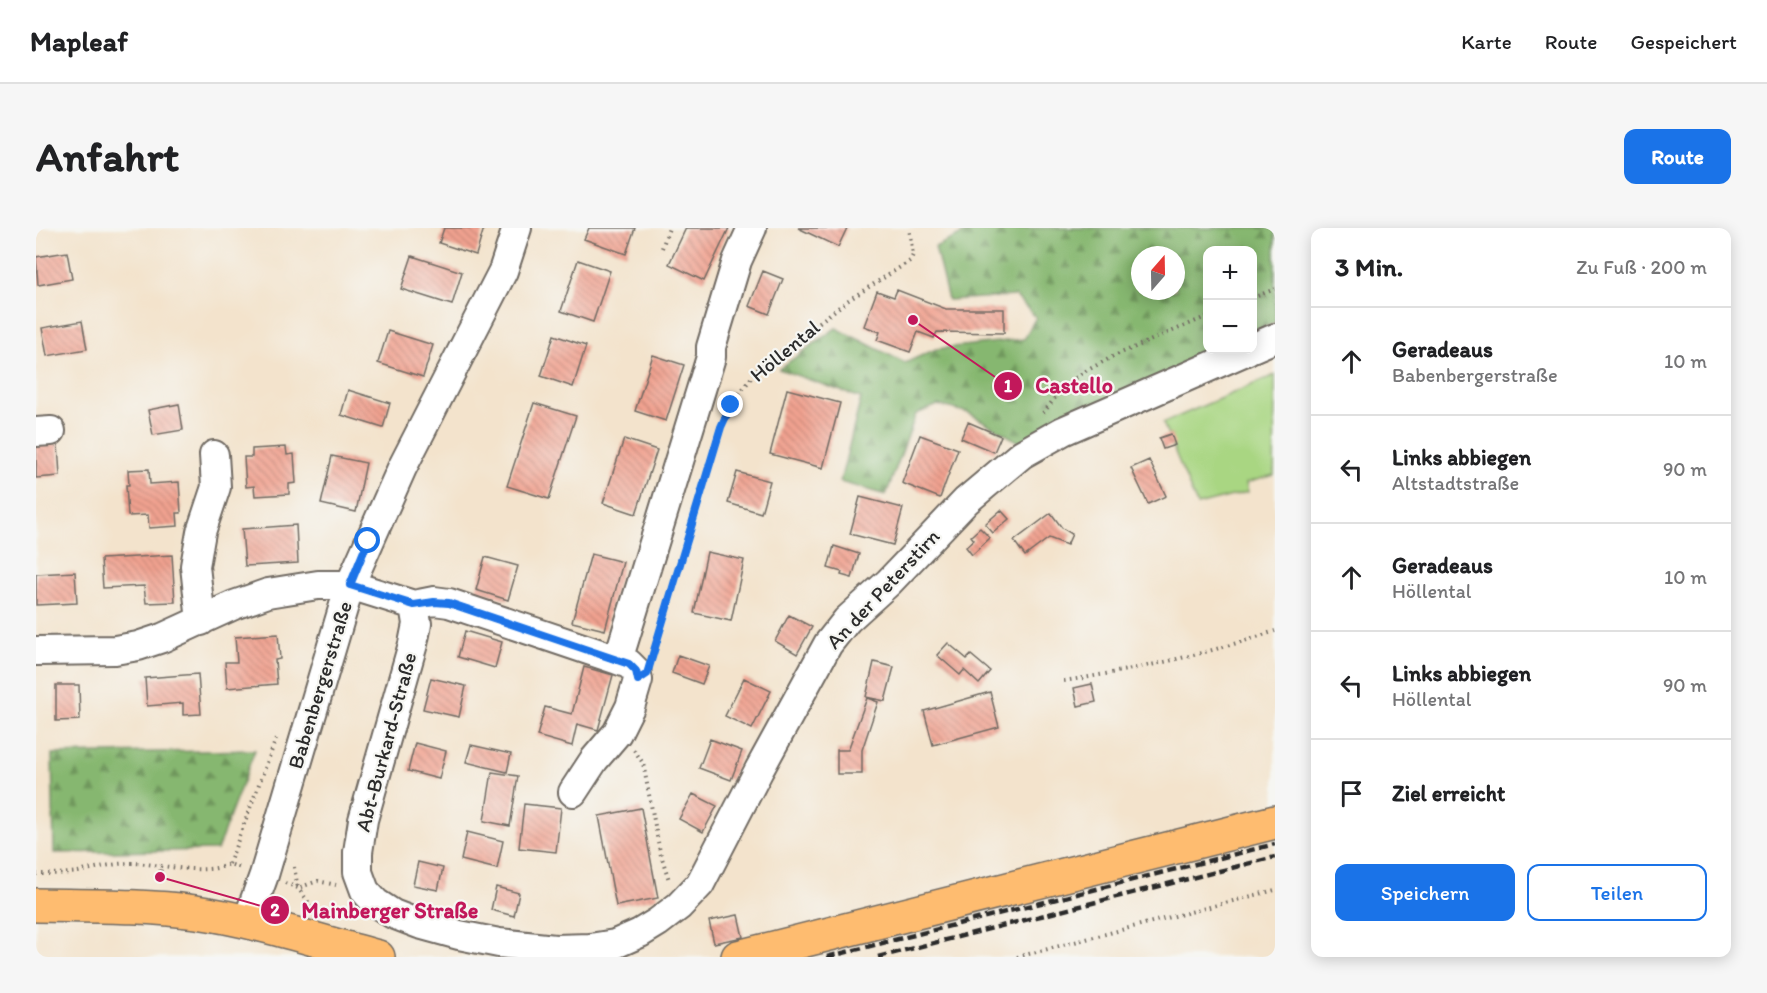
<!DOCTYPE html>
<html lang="de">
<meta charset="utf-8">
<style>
body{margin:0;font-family:Itim,sans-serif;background:#f6f6f6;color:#202124}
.controls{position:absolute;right:18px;top:18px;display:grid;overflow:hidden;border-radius:12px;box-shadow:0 3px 15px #0003}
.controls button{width:54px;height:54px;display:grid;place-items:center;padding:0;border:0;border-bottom:2px solid #e0e0e0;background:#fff;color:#202124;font:30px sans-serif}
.compass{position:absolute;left:1095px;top:18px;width:54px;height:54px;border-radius:50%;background:#fff;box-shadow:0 3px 15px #0003;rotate:20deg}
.stop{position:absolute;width:18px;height:18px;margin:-14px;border:4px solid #1a73e8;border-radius:50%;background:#fff}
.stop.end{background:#1a73e8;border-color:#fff;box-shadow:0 2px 6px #0008}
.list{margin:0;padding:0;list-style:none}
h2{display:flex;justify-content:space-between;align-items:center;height:78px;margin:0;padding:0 24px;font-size:26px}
h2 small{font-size:20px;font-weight:400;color:#757577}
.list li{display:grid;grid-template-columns:39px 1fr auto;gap:18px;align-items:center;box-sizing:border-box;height:108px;padding:0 24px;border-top:2px solid #e0e0e0}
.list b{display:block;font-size:22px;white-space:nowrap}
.list p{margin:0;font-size:20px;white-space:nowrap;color:#757577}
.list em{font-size:20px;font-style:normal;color:#757577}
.actions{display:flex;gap:12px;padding:18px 24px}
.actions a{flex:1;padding:14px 0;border:2px solid #1a73e8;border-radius:12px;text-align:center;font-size:21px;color:#1a73e8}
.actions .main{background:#1a73e8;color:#fff}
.icon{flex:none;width:33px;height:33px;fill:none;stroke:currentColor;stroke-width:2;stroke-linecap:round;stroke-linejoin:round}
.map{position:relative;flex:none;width:1239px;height:729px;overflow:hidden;border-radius:12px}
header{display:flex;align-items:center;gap:36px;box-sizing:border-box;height:84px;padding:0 30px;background:#fff;border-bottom:2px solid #e0e0e0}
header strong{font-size:28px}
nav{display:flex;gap:33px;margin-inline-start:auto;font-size:21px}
.intro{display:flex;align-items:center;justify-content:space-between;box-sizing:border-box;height:144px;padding:0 36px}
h1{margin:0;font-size:42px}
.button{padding:15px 27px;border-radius:12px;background:#1a73e8;color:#fff;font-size:21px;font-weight:700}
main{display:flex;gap:36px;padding:0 36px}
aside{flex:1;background:#fff;border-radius:12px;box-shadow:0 3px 15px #0003}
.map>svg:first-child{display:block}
.green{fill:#a9d682;stroke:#6a8056;stroke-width:1.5}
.forest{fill:url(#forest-firs);stroke:#58714e;stroke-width:1.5;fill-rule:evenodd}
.building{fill:url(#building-back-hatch)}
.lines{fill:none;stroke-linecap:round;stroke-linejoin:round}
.minor-casing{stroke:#716b63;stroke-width:32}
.major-casing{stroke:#716b63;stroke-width:36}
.path{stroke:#716b63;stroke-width:4;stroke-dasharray:1.5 4.5;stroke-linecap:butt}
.minor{stroke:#fff;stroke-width:28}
.major{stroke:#febc70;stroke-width:33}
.rail{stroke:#2b2b2b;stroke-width:4.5;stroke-dasharray:9 4.5;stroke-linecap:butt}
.route{stroke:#1a73e8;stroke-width:8}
.labels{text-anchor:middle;stroke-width:4.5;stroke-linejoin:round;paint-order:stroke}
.street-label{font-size:21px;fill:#2b2b2b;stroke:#f6f6f2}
.leader{fill:none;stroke:#c2185b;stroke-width:2}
.callout-dot{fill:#c2185b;stroke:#f6f6f2;stroke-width:2}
.mark-label{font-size:18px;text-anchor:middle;font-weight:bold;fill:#fff}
.callout-label{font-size:22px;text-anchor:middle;font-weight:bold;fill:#c2185b;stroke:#f6f6f2;stroke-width:4.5;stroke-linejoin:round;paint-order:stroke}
</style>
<header>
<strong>Mapleaf</strong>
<nav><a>Karte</a><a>Route</a><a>Gespeichert</a></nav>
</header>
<div class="intro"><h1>Anfahrt</h1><a class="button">Route</a></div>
<main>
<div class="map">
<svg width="1239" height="729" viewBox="0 0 1239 729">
<defs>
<pattern id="forest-firs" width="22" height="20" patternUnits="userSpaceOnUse" patternTransform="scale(1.5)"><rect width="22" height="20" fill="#86b770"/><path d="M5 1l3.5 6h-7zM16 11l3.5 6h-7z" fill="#6e955c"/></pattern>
<pattern id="building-back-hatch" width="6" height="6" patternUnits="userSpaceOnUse" patternTransform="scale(1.5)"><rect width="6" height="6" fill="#f1a290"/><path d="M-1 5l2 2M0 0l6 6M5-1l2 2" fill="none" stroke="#c38476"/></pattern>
</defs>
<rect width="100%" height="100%" fill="#f6f6f2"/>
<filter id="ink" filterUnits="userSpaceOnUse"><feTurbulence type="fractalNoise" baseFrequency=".0167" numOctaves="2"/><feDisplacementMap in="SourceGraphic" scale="12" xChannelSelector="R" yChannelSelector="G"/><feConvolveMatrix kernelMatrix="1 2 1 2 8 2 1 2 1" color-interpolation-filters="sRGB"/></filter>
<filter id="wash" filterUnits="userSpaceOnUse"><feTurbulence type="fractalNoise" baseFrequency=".008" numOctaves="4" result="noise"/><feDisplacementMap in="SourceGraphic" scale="24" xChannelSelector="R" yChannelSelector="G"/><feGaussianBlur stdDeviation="1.35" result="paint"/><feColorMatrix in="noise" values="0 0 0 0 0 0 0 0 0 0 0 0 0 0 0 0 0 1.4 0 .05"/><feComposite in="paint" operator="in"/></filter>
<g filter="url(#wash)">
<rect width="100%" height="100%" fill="#f3e3cc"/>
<path class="green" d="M1239,147L1238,247L1210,255L1212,264L1161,277L1127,195Z"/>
<path class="forest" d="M939,0H1239V94L1217,104L1216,22H1172V122H1179L988,217L933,185L902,177L880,186L850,267L804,254L825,170L743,141L800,100L869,135L900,121L988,111L1000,89L979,68L912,72L899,19ZM1104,27H1140V63H1104Z
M219,522L181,622L18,625L16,526Z"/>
<g id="blocks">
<path class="building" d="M408,0H448L440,27L403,15Z
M553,0H599L590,26L548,11Z
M650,0H693L668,53L633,36Z
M762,0H811L802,19Z
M31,24L36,51L2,57L0,29Z
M376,28L426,44L416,77L365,61Z
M542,32L574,43L557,94L525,83Z
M727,43L747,51L733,86L713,78Z
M861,62L910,81H968V105L901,104L898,110L882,104L874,124L841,112L844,104L828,98L841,63L858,69Z
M46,93L51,121L11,128L6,100Z
M352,103L397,117L387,149L342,135Z
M518,107L550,118L537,159L505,148Z
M617,127L648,137L630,193L599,183Z
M751,161L804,175L787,240L734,226Z
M312,162L354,175L347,200L305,187Z
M498,175L540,188L513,271L471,258Z
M143,176L147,202L117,207L112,182Z
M932,194L965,208L958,224L925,210Z
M1135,206L1139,217L1127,221L1123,210Z
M884,207L922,221L904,270L866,255Z
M588,211L621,222L600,286L567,275Z
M22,216L24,248L0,250V217Z
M250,219L251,227L258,226L260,255L253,256V266L219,268L218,258L210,259L208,229H216V221Z
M296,228L330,235L320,284L285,276Z
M1113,232L1130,268L1112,276L1095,240Z
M113,241L114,256L143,254L145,285H141L142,298L113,300L112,287L92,288L90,257H93L92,242Z
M701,244L734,253L725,285L692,275Z
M824,269L867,280L857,317L814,306Z
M965,282L973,291L957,305L949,296Z
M1015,285L1026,300L1036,306L1031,317L1013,310L989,328L978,313Z
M260,297L262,335L209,338L206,301Z
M944,300L954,310L936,327L930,319L938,312L935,308Z
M798,318L823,326L816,350L805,347L806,344L792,340Z
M671,324L708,332L695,393L658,385Z
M555,326L587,334L569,402L536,394Z
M136,327L139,374L110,375L108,358L67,360L65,331Z
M449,329L482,338L472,372L440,362Z
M39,344L41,375L0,377V346Z
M753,387L776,399L761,426L739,413Z
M429,403L466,414L459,440L422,429Z
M242,406L244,431L239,432L241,456L191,460L189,434H201L199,409Z
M912,415L931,431L935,427L954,443L943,456L928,442L924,447L901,427Z
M642,427L673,438L666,456L636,445Z
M838,434L858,439L849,473L830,469Z
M548,439L577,447L562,502L541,496L536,518L501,508L509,479L536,486Z
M162,446L165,486L147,487V475L111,478L109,450Z
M395,450L430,458L423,489L387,481Z
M708,450L735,463L716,501L689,488Z
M1056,456L1060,474L1042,478L1038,460Z
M20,457H43L44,492L20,493Z
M954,464L963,499L897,517L888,483Z
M831,470L842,474L826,522V546H801V522H812Z
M674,511L706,523L695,552L663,540Z
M379,515L410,523L403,551L372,543Z
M435,517L475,526L471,544L430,534Z
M456,544L482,548L474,598L448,593Z
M657,566L681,578L667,604L643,591Z
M488,576L525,580L520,624L483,620Z
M605,580L622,670L580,678L563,588Z
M431,604L467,613L461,641L425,632Z
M382,634L407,640L402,662L377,657Z
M460,659L483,665L478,688L455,682Z
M702,687L707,709L678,715L673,693Z"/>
</g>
</g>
<g filter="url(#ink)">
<use href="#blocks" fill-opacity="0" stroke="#716b63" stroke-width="1.5"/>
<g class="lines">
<defs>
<path id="minor" d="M1216,120L1239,110
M0,204L15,203
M378,377L381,396L377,416L327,592L322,624V644L329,663L340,675L357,686L383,696L423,707L463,715L519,721L554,720L579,716L604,705L622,694L643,678L664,656L723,542L792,416L811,392L853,354L930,273L986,226L1027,203L1212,122
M165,393L159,338L165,304L180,259L178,227
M0,423L79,422L102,418L126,410L198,377L232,365L282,357H314L378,377L398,373L413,375L582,432L593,436L600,443L602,452L594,479L581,505L558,532L537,564
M582,432L675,129V119L701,33L716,0
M211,694L228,647L314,357L366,240L467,43L481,0"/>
<path id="major" d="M0,677C53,678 107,677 160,684C222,693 282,713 342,729
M702,729L1239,594"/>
</defs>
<use href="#minor" class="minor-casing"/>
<use href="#major" class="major-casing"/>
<path class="path" d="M626,20L633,0
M1216,70L1239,61
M1007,185L1027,160L1046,145L1078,128L1172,88
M617,427L685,199L695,177L721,142L811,73L874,33L877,27L873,0
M1028,453C1099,442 1171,426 1239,403
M598,522L607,535L624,624L633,652
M193,636L240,511
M258,639L262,660L282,653L300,657
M0,646C14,646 28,646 42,644C60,640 78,635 97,635C124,636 170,648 193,636L205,640
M124,649L125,637
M249,655L262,660L279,683
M981,729L1239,662"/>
<use href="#minor" class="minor"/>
<use href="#major" class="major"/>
<path class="rail" d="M791,729L1239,616
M842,729L1239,629"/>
</g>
</g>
<g class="lines" filter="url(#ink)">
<path class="route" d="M332,313L314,357L378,377L398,374L413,375L593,436L600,443L602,452L611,446L685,199L695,177"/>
</g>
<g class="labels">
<g class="street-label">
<text transform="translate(749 123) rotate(-40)" y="7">Höllental</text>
<text transform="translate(847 361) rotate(-47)" y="7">An der Peterstirn</text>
<text transform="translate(284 457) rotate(-73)" y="7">Babenbergerstraße</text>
<text transform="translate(350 514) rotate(-75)" y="7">Abt-Burkard-Straße</text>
</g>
</g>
<path class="leader" d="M877 92L972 158M124 649L239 682"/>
<g class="callout-dot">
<circle cx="877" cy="92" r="6"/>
<circle cx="124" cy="649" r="6"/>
<circle cx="972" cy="158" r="15"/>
<circle cx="239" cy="682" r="15"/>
</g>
<g class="mark-label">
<text x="972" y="164">1</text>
<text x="239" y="688">2</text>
</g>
<g class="callout-label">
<text x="1038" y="165">Castello</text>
<text x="354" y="690">Mainberger Straße</text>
</g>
</svg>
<div class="controls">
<button>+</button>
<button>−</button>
</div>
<svg class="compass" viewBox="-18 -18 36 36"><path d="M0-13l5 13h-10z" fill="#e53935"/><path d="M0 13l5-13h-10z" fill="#757577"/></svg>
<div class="stop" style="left:332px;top:313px"></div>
<div class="stop end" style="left:695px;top:177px"></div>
</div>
<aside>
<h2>3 Min.<small>Zu Fuß · 200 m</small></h2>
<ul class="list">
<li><svg class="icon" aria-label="ahead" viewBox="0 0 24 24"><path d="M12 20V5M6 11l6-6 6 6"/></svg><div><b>Geradeaus</b><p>Babenbergerstraße</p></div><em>10 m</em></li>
<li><svg class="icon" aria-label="left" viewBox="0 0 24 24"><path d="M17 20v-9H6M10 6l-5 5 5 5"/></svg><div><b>Links abbiegen</b><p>Altstadtstraße</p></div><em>90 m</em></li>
<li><svg class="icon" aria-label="ahead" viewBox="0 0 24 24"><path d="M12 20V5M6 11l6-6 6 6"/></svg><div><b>Geradeaus</b><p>Höllental</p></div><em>10 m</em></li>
<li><svg class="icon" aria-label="left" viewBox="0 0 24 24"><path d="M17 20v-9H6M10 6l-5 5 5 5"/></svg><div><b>Links abbiegen</b><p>Höllental</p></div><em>90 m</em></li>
<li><svg class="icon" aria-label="arrive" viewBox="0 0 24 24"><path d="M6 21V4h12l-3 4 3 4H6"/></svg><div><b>Ziel erreicht</b></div></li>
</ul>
<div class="actions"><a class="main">Speichern</a><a>Teilen</a></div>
</aside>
</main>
